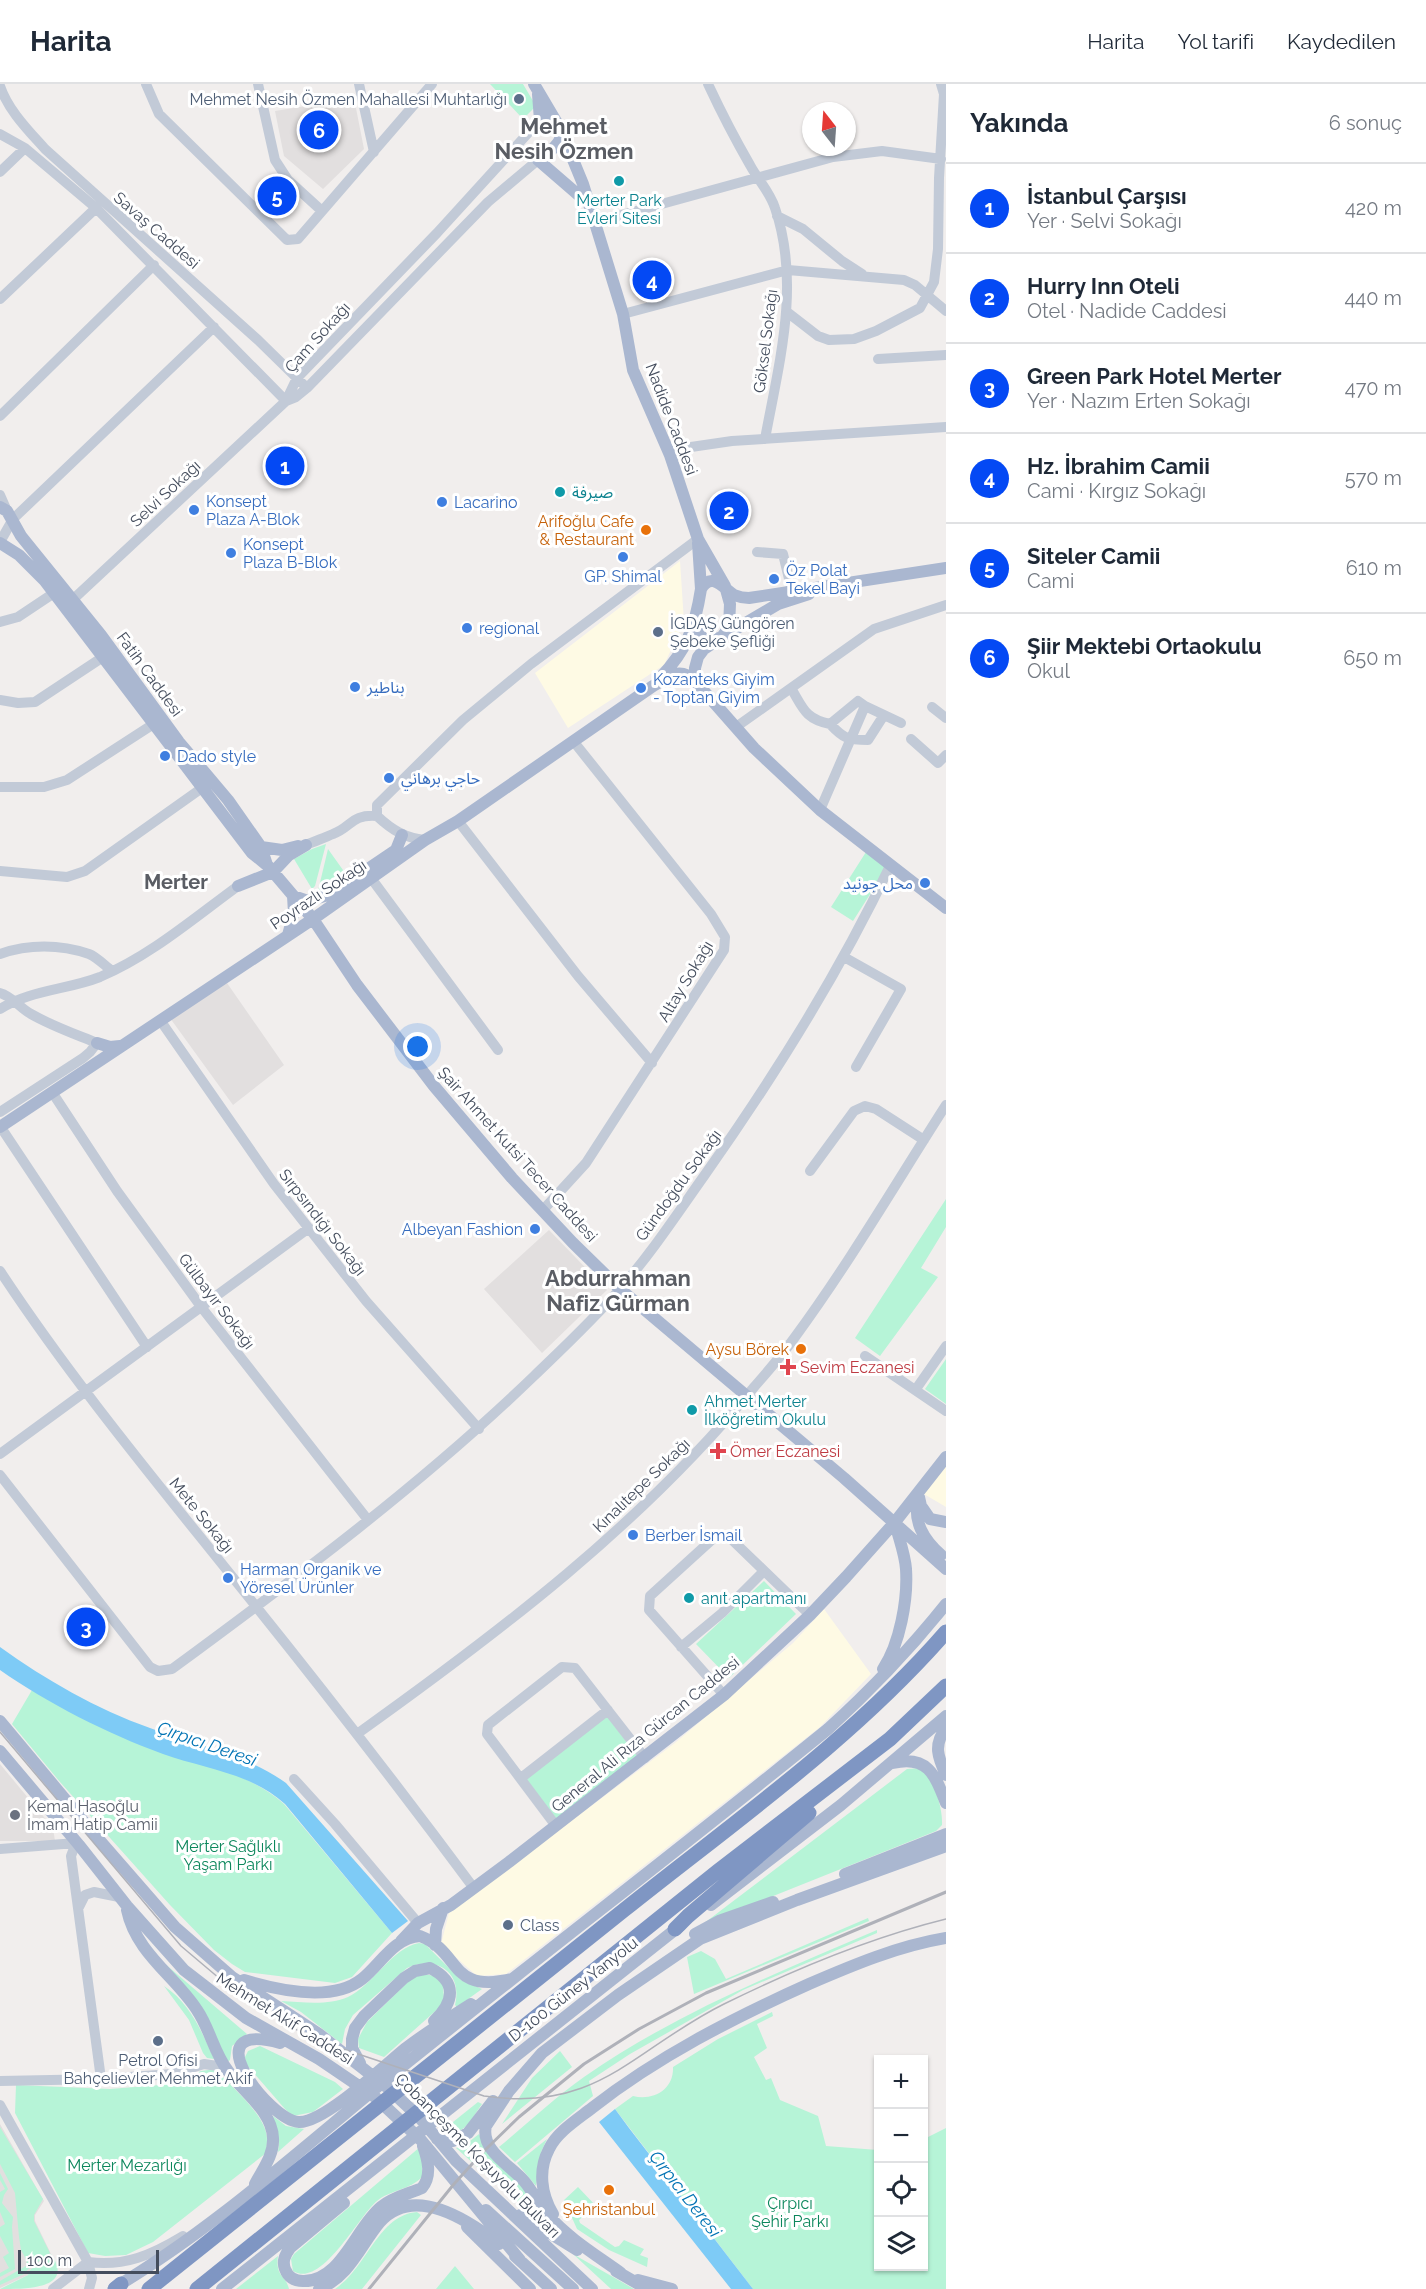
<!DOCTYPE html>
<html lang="tr">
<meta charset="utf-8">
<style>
body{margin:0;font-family:Raleway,"Noto Sans Arabic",sans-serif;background:#f2f2f3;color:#1f2937}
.controls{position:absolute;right:18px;bottom:18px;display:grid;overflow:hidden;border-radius:0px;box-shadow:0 2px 4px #0004}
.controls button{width:54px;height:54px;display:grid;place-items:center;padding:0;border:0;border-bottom:2px solid #e0e1e3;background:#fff;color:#1f2937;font:30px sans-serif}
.compass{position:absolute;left:802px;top:18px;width:54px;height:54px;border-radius:50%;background:#fff;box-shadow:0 2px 4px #0004;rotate:343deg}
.scale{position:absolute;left:18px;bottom:15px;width:141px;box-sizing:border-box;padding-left:6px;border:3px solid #444d5d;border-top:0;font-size:16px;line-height:21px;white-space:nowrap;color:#444d5d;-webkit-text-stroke:4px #fff;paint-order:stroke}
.you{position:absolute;left:418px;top:963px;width:21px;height:21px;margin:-15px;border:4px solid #fff;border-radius:50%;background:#1a73e8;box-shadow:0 0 0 9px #1a73e833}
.badge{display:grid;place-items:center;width:39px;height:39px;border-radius:50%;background:#0449f4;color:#fff;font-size:20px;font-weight:700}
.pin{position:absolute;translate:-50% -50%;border:3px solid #fff;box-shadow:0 2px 6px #0006}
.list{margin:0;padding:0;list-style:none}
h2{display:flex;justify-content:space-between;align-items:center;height:78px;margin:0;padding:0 24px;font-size:26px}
h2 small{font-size:20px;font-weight:400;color:#747a83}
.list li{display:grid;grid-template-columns:39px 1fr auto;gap:18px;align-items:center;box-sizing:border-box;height:90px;padding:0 24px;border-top:2px solid #e0e1e3}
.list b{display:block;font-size:22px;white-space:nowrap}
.list p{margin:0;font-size:20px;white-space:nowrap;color:#747a83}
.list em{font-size:20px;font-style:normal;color:#747a83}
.icon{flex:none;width:33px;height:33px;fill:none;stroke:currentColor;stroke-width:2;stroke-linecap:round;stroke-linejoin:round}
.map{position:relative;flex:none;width:946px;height:2205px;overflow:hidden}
header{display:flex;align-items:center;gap:36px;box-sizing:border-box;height:84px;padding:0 30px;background:#fff;border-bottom:2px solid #e0e1e3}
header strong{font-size:28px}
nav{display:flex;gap:33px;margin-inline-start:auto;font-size:21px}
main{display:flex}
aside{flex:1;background:#fff}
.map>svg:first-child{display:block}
.commercial{fill:#fefae4}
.education{fill:#e2dfdf}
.green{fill:#b6f4d7}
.water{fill:#7ecbf6}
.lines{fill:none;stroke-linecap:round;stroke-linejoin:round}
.minor{stroke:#c2cad7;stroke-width:10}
.major{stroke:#aab7d0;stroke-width:12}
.highway{stroke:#7f96c3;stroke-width:15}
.tram{stroke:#afb1b9;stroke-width:1.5}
.rail{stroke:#afb1b9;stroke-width:3}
.service-dot{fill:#5c6f8a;stroke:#fff;stroke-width:2}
.culture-dot{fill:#0f9aa8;stroke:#fff;stroke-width:2}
.shop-dot{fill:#3f7fe0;stroke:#fff;stroke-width:2}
.food-dot{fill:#e8710a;stroke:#fff;stroke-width:2}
.health-dot{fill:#e0444e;stroke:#fff;stroke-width:2}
.worship-dot{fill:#6b7280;stroke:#fff;stroke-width:2}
.labels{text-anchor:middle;stroke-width:6;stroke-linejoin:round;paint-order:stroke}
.service-label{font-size:16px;fill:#4e5e75;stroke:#fff;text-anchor:start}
.culture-label{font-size:16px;fill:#0d838f;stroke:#fff;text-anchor:start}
.street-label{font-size:16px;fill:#444d5d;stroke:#fff}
.shop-label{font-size:16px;fill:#366cbe;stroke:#fff;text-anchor:start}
.food-label{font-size:16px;fill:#c56008;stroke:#fff;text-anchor:end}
.health-label{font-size:16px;fill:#be3a42;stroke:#fff;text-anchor:start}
.worship-label{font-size:16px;fill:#5b616d;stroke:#fff;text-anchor:start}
.park-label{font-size:16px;fill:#0c875c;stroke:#fff}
.water-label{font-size:18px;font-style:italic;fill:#0073b4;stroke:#fff}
.quarter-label{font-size:20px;font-weight:bold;fill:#5a5d64;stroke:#fff}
.district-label{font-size:22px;font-weight:bold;fill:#5a5d64;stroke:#fff}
</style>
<header>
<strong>Harita</strong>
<nav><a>Harita</a><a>Yol tarifi</a><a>Kaydedilen</a></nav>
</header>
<main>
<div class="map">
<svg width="946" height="2205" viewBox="0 0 946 2205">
<rect width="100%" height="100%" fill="#f1eeed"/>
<path class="commercial" d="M680,477L684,538L664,581L568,644L535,589Z
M946,1382V1423L924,1410Z
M824,1525L871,1590L820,1643L506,1890L477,1892L441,1860L449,1829L675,1659L793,1559Z"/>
<path class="education" d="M354,14L364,65L323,105L284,72L275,27Z
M227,899L284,981L233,1021L170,934Z
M549,1146L607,1206L542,1269L484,1205Z
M0,1680L53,1744L55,1757H0Z
M0,2040L44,2117L35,2131V2137L51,2170L30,2186L28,2191L0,2204Z"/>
<path class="green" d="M490,0H523L536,22L523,35Z
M326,760L315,802L312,805L294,775L312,765Z
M328,765L348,793L327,805L318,807Z
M866,768L888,782L853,837L831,823Z
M946,1115V1143L921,1184L938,1193L880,1272L855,1254Z
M946,1275V1320L925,1305Z
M764,1497L796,1530L729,1594L696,1560Z
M32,1606C59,1621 86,1637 114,1649C167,1671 242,1682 284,1720L392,1849L352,1893L335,1899L245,1888L232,1880L214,1866L170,1821L60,1698L12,1640Z
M607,1632L638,1673L557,1736L525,1695Z
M920,1684C934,1694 943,1724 942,1741L936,1747L703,1840L907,1685Z
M868,1834L869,1837L694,1910L687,1873L701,1867L715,1875L726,1895Z
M877,1846V1849L743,1906L630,1970L589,1997L593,2012L515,2078L499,2063C527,2040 554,2014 584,1993C674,1930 777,1889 877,1846Z
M419,1859L425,1860L461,1896L482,1905L457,1923L455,1921C463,1888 436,1871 407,1884L353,1931L345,1945L342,1960L301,1928L281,1917C302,1918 328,1922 348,1913C373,1901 392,1864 419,1859Z
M164,1879L247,1950L232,1962L230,1976L227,1978Z
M425,1890L434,1892L443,1900L444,1915L441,1922L384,1973L359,1964L358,1955L367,1938L412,1894Z
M164,1902C190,1919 202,1948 214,1975L207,1974L203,1969L189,1936Z
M772,1928L773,1932L757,1940L767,1964L754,1973L766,1996L771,1994L780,2016L818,2032L826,2062L878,2066V2182H924V2055L946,2044V2205H753L615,2025L633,2012C653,2017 674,2006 673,1983L718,1955Z
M260,1962L335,1998L343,2005L313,2028L293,2032L285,2025L246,1980L245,1973L248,1967Z
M560,1967L572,1983L502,2040L532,1994Z
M215,1985C230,2001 258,2025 265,2045C268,2053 267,2061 266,2069L153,2158L126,2171L105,2172L88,2169L15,2029L16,2001L110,2005L172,2000L201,1987Z
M478,2018L482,2020C471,2035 465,2054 443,2046Z
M273,2032L286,2042L304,2045L278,2068L279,2060Z
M0,2043L43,2115L34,2131V2137L50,2169L27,2186L26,2189L0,2201V2197L26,2182L27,2177L21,2166L19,2153L15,2109L0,2080Z
M479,2050L488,2066L522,2102L542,2137L509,2111L456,2064L465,2061Z
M547,2055L541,2068L536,2102L517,2079Z
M420,2063L422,2075V2093C410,2106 390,2106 377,2117C359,2131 322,2205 293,2187L291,2175L294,2170Z
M0,2089L8,2105L4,2111L2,2119L13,2133L12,2143L15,2185L0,2193V2189L9,2184L3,2173L9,2169L0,2152V2143L5,2140L0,2128V2108L5,2105L0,2096Z
M578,2103L596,2122L579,2136L580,2139L615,2163L619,2162L624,2156L644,2165L640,2171L648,2174L647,2183L609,2166L577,2145L564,2116Z
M417,2128L421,2131L362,2205H335C367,2184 378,2131 417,2128Z
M51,2170C75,2205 28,2205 0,2205L28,2191L30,2186Z
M573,2170L634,2205H611Z
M278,2172C275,2193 286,2191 289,2205H236Z
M455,2182L474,2205H436Z"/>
<path class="water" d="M0,1563C46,1596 96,1625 150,1644C195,1661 246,1670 286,1699L408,1837L392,1849L285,1720C251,1689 205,1685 163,1670C108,1650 47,1619 0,1586Z
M615,2025L629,2044L753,2205H731L599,2038Z"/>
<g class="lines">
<path class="minor" d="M146,0L159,30L287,156L298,155L432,0
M258,0L275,76L288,96L322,127
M359,0L374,68
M708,0C721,28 735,55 750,81C758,96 770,108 775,124C801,200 779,279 765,355
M0,2C8,26 28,46 45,65L258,256L307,304
M0,50L25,64L96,124L286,317
M0,88L25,64
M777,132L803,145L842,177L862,190
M596,138L833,73L882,67L941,75
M0,215L96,124
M787,228L818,252L829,256L854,255L876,247L920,224L934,198L938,165L939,94L944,10L941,0
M623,230L788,186L904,196L915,201L946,227
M878,275L946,271
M286,317L296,313L307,304L488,118L538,76
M0,332L154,181
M670,371L691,363L732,357L946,343
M0,411L7,427
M0,458L13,435L214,243
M757,468L783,470L792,507
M67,521L286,317L297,294L437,149L540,36
M0,538L18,533L54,509
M791,604C803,624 805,635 830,640L858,617L865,622L820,726
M0,616L18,619L35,618L103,573
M865,622L901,639
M932,623L946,634
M830,640C844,655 848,656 868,656L884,631
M736,643L874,545L946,521
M911,655L938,679L946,671
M0,703H44L67,696L152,641
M458,737L578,892L652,979
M425,756C405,754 392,746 377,732V721L463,636L531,580L698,455
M306,761C315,757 324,754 333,750C352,743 351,730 377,732
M0,787L67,793L85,787L202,704
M371,794L498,966
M0,870C28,860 60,860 89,870C97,873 105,882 112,887
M844,873L901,905L856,983
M0,909C12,912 20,924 31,930C52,942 75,950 97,959L90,968L83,974L0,1028
M0,925C30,906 67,906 100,893C150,872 194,834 238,802
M160,936L274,1100L366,1217L479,1345
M52,1008L117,1107L202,1224L368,1436
M0,1042L147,1263
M810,1087L854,1027L865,1022L876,1025L924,1056
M543,1126L586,1079L724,866L725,853L711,830L574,658
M0,1187C73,1298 159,1401 242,1505C321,1603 398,1702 473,1803
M865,1272L946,1327
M916,1305L946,1262
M0,1370L309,1144
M0,1391L150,1583L158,1587L172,1585C297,1493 422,1400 534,1292C563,1264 593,1236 619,1206C650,1171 677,1130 704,1092C774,993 838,891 890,782
M681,1563L722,1529L763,1488
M724,1611L649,1526L650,1512L716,1452H728L810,1531
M357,1650C501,1547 642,1440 755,1302C769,1286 783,1270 795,1253C850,1178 896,1099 946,1021
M521,1694L608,1626
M294,1695L335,1740L418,1839
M556,1742L487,1650L488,1641L562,1583L575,1584L645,1674
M0,1765L76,1759L71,1772L101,1995L0,1997
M79,1823L85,1811L94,1808L119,1813
M101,1995L172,1990L204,1980L224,1983
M0,2021L88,2178L92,2194L89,2205
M88,2178C124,2183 152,2171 183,2152
M53,2205L88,2178"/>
<path class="major" d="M534,0L560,44L583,100L623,230L633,286L670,371L698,455L725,502L730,520L729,543L722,553L704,565L698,573L695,584V597
M538,10L540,36L553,35
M562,51C558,63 548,69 538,76L590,121
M0,423L7,427L21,452L101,551L179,658L228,716L261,763L267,781
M0,459L19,471L45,497L252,769L268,782L313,835L357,901L434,1002L512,1094L573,1159L620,1205L844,1394L946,1485
M698,459L701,505
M696,535L701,553L710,557L722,553L778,520L809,510
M660,594C687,566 695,543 701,505C712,487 723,504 734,511C739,513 744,514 749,514L946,484
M261,763L282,766L298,762
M238,802L273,788L289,771L306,761
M288,851L294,829L293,812L308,817L331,810L396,766L402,751
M97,959L110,963L120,962
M0,1043L313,835L425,756L458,737L653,602C669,593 679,582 695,597L754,664L820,726L946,824
M918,1413C913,1438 923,1455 941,1471
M919,1413L921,1422L930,1435L946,1438
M883,1585C900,1560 908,1515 906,1485C905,1470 899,1455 895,1439
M0,1637L94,1750L175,1843L232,1893L319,1950L388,2004L419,2033L456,2077L592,2205
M946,1644C933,1661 938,1673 946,1691
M0,1667L79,1761L127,1822L184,1886L246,1934L319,1975L375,2013L421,2056L520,2176
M893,1679C928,1671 935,1691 946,1719
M845,1790L946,1750
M711,1821L841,1721L946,1632
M127,1826C136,1869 175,1892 197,1926C210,1945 214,1969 228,1987C243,2008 272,2027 273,2054C274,2071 263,2085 255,2100
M695,1850L719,1837L773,1818
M401,1857L418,1839L451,1821L509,1778L724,1611L810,1531L846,1493L895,1438L946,1373
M435,1861L436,1845L443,1824
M244,1896C277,1906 332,1919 362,1895C381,1880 393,1854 420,1852C462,1868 448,1910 512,1895
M280,1959C191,1934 269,2037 299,2038C324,2039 385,1981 406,1964C427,1948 449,1934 471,1920
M360,1979L352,1964V1955L355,1944L364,1932L404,1894L415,1887L430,1884C458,1898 454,1918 434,1937
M437,2055L453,2057L468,2049L493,2017
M344,2119L290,2164C285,2171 282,2177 285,2185C288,2193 294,2197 303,2197C341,2198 356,2143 381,2123C393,2113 408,2110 422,2104C432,2092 428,2076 423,2062
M486,2126L573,2205
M553,2130C541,2110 538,2086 549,2065C557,2048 578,2035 592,2024C657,1973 733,1934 809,1900C853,1881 898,1862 946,1854
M520,2131L577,2166
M467,2143L530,2205
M515,2172L551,2205
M616,2187L647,2205
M621,2189C596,2171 568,2154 548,2131C538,2121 533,2107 524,2097C511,2082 480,2066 486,2042L509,2007L542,1969L618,1911L700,1855L797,1816L946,1762
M638,2196L672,2205
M114,2204C215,2144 302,2064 393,1990C537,1874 684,1762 828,1645C871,1606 910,1565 946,1520
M222,2205L681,1841
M319,2205C350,2192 360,2162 380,2138C414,2100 468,2136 499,2160"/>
<path class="highway" d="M675,1845L688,1832L809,1729
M115,2205L121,2200
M149,2205C307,2079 465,1952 624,1826C734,1738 853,1655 946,1548
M197,2205L718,1787L890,1655L946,1602"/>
<path class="tram" d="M0,1648L181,1862L226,1900L287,1941L322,1958L484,2012C599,2029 633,1965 724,1920C795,1885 869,1854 946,1835"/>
<path class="rail" d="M369,2205L454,2100L482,2069L519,2033L584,1980L639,1945L706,1909L946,1808"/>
</g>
<g class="service-dot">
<circle cx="519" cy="15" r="6"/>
<circle cx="658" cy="548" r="6"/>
<circle cx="508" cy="1841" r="6"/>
<circle cx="158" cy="1957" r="6"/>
</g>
<g class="culture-dot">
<circle cx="619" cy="97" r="6"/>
<circle cx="560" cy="408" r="6"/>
<circle cx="692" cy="1326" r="6"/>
<circle cx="689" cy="1514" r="6"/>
</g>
<g class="shop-dot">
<circle cx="442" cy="418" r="6"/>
<circle cx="194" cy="426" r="6"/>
<circle cx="231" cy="469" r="6"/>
<circle cx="623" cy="473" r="6"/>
<circle cx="774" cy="495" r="6"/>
<circle cx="467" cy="544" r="6"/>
<circle cx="355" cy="603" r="6"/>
<circle cx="641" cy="604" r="6"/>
<circle cx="165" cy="672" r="6"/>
<circle cx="389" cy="694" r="6"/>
<circle cx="925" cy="799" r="6"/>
<circle cx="535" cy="1145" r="6"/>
<circle cx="633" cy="1451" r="6"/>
<circle cx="228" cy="1494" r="6"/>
</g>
<g class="food-dot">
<circle cx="646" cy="446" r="6"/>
<circle cx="801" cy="1265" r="6"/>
<circle cx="609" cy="2106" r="6"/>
</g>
<g class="health-dot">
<path d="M785 1274h6v6h6v6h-6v6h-6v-6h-6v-6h6z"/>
<path d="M715 1358h6v6h6v6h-6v6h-6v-6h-6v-6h6z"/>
</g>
<circle class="worship-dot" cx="15" cy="1731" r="6"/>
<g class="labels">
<g class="service-label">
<text x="507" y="21" text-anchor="end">Mehmet Nesih Özmen Mahallesi Muhtarlığı</text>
<text x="670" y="545">İGDAŞ Güngören<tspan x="670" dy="18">Şebeke Şefliği</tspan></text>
<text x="520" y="1847">Class</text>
<text x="158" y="1982" text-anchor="middle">Petrol Ofisi<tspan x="158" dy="18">Bahçelievler Mehmet Akif</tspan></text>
</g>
<g class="culture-label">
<text x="619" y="122" text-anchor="middle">Merter Park<tspan x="619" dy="18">Evleri Sitesi</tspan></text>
<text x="572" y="414">صيرفة</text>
<text x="704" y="1323">Ahmet Merter<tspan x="704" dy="18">İlköğretim Okulu</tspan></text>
<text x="701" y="1520">anıt apartmanı</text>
</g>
<g class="street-label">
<text transform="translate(157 146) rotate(41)" y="6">Savaş Caddesi</text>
<text transform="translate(317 253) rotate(-48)" y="6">Çam Sokağı</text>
<text transform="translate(765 257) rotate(-83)" y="6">Göksel Sokağı</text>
<text transform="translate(672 335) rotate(69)" y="6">Nadide Caddesi</text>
<text transform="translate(165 409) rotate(-43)" y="6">Selvi Sokağı</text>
<text transform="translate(150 590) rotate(54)" y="6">Fatih Caddesi</text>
<text transform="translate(318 810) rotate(-34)" y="6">Poyrazlı Sokağı</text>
<text transform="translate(685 897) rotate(-59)" y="6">Altay Sokağı</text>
<text transform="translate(518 1070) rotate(48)" y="6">Şair Ahmet Kutsi Tecer Caddesi</text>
<text transform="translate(678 1101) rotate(-54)" y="6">Gündoğdu Sokağı</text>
<text transform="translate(323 1138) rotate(52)" y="6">Sırpsındığı Sokağı</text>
<text transform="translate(217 1217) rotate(53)" y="6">Gülbayır Sokağı</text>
<text transform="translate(641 1401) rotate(-44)" y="6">Kınalıtepe Sokağı</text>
<text transform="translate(202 1431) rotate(51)" y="6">Mete Sokağı</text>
<text transform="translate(645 1650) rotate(-39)" y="6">General Ali Rıza Gürcan Caddesi</text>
<text transform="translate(573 1905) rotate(-38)" y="6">D-100 Güney Yanyolu</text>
<text transform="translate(285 1934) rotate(32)" y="6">Mehmet Akif Caddesi</text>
<text transform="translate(478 2071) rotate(45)" y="6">Çobançeşme Koşuyolu Bulvarı</text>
</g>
<g class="shop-label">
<text x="206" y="423">Konsept<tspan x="206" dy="18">Plaza A-Blok</tspan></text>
<text x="454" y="424">Lacarino</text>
<text x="243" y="466">Konsept<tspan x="243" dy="18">Plaza B-Blok</tspan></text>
<text x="786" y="492">Öz Polat<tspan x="786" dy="18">Tekel Bayi</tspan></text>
<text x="623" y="498" text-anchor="middle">GP. Shimal</text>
<text x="479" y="550">regional</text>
<text x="653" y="601">Kozanteks Giyim<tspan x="653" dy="18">- Toptan Giyim</tspan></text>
<text x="367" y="609">بناطير</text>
<text x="177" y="678">Dado style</text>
<text x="401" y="700">حاجي برهاني</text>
<text x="913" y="805" text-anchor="end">محل جونيد</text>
<text x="523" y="1151" text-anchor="end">Albeyan Fashion</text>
<text x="645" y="1457">Berber İsmail</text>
<text x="240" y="1491">Harman Organik ve<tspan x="240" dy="18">Yöresel Ürünler</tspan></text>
</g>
<g class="food-label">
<text x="634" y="443">Arifoğlu Cafe<tspan x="634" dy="18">&amp; Restaurant</tspan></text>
<text x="789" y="1271">Aysu Börek</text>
<text x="609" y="2131" text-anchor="middle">Şehristanbul</text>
</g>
<g class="health-label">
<text x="800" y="1289">Sevim Eczanesi</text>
<text x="730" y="1373">Ömer Eczanesi</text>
</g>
<g class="worship-label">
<text x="27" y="1728">Kemal Hasoğlu<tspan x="27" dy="18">İmam Hatip Camii</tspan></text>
</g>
<g class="park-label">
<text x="228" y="1768">Merter Sağlıklı<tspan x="228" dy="18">Yaşam Parkı</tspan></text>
<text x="127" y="2087">Merter Mezarlığı</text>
<text x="790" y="2125">Çırpıcı<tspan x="790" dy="18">Şehir Parkı</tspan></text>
</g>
<g class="water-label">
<text transform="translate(207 1660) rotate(19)" y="6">Çırpıcı Deresi</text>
<text transform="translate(685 2110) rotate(52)" y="6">Çırpıcı Deresi</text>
</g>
<g class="quarter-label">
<text x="176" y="805">Merter</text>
</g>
<g class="district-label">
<text x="564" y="50">Mehmet<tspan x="564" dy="25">Nesih Özmen</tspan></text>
<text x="618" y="1202">Abdurrahman<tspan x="618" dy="25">Nafiz Gürman</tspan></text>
</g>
</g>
</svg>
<div class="controls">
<button>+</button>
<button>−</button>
<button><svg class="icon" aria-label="locate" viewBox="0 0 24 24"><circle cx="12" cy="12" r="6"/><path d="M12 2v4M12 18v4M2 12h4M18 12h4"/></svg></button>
<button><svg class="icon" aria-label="layers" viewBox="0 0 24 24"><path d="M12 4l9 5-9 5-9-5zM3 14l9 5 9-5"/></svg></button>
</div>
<svg class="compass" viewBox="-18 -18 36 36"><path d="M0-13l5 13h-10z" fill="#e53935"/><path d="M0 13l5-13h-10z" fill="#747a83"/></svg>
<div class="scale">100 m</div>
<div class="you"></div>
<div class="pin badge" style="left:285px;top:382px">1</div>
<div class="pin badge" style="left:729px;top:427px">2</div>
<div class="pin badge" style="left:86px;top:1543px">3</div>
<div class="pin badge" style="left:652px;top:196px">4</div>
<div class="pin badge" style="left:277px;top:112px">5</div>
<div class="pin badge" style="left:319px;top:46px">6</div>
</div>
<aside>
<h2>Yakında<small>6 sonuç</small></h2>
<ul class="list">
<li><span class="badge">1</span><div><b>İstanbul Çarşısı</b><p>Yer · Selvi Sokağı</p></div><em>420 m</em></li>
<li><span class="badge">2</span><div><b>Hurry Inn Oteli</b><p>Otel · Nadide Caddesi</p></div><em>440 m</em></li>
<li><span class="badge">3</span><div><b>Green Park Hotel Merter</b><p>Yer · Nazım Erten Sokağı</p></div><em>470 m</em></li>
<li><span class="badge">4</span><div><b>Hz. İbrahim Camii</b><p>Cami · Kırgız Sokağı</p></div><em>570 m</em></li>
<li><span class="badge">5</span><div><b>Siteler Camii</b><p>Cami</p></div><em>610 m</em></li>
<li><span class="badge">6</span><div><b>Şiir Mektebi Ortaokulu</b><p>Okul</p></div><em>650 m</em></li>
</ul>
</aside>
</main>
